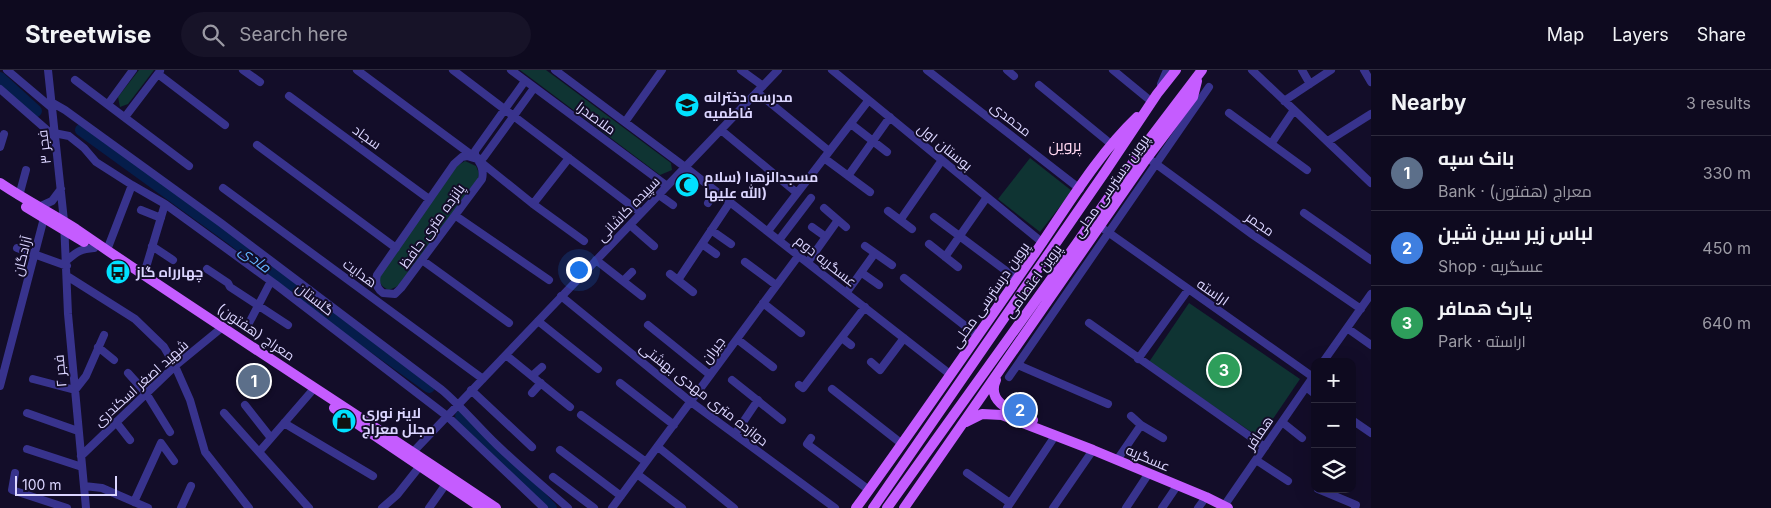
<!DOCTYPE html>
<meta charset="utf-8">
<style>
body{margin:0;font-family:Inter,Cairo,sans-serif;background:#171328;color:#f1f3f6}
.controls{position:absolute;right:15px;bottom:15px;display:grid;overflow:hidden;border-radius:10px;box-shadow:0 5px 20px #0002}
.controls button{width:45px;height:45px;display:grid;place-items:center;padding:0;border:0;border-bottom:1px solid #2e2b3d;background:#0e0a1f;color:#f1f3f6;font:25px sans-serif}
.scale{position:absolute;left:15px;bottom:12px;width:102px;box-sizing:border-box;padding-left:5px;border:2px solid #dbd5ff;border-top:0;font-size:14px;line-height:18px;white-space:nowrap;color:#dbd5ff;-webkit-text-stroke:4px #130d29;paint-order:stroke}
.you{position:absolute;left:578px;top:199px;width:18px;height:18px;margin:-12px;border:4px solid #fff;border-radius:50%;background:#1a73e8;box-shadow:0 0 0 8px #1a73e833}
.badge{display:grid;place-items:center;width:32px;height:32px;border-radius:50%;background:#0b8043;color:#fff;font-size:16px;font-weight:700}
.pin{position:absolute;translate:-50% -50%;border:2px solid #fff;box-shadow:0 1px 5px #0006}
.list{margin:0;padding:0;list-style:none}
h2{display:flex;justify-content:space-between;align-items:center;height:65px;margin:0;padding:0 20px;font-size:21px}
h2 small{font-size:16px;font-weight:400;color:#9b9aa4}
.list li{display:grid;grid-template-columns:32px 1fr auto;gap:15px;align-items:center;box-sizing:border-box;height:75px;padding:0 20px;border-top:1px solid #2e2b3d}
.list b{display:block;font-size:19px;white-space:nowrap}
.list p{margin:0;font-size:16px;white-space:nowrap;color:#9b9aa4}
.list em{font-size:16px;font-style:normal;color:#9b9aa4}
.icon{flex:none;width:28px;height:28px;fill:none;stroke:currentColor;stroke-width:2;stroke-linecap:round;stroke-linejoin:round}
.map{position:relative;flex:none;width:1371px;height:438px;overflow:hidden}
header{display:flex;align-items:center;gap:30px;box-sizing:border-box;height:70px;padding:0 25px;background:#0e0a1f;border-bottom:1px solid #2e2b3d}
header strong{font-size:24px}
nav{display:flex;gap:28px;margin-inline-start:auto;font-size:18px}
.search{width:350px;height:45px;background:#171328;display:flex;align-items:center;gap:12px;box-sizing:border-box;padding:0 18px;border-radius:28px;color:#9b9aa4;font-size:19px}
main{display:flex}
aside{flex:1;background:#0e0a1f}
.map>svg:first-child{display:block}
.green{fill:#0f3433}
.lines{fill:none;stroke-linecap:round;stroke-linejoin:round}
.river{stroke:#051d4b;stroke-width:12}
.minor{stroke:#38338d;stroke-width:8}
.major{stroke:#c55cff;stroke-width:10}
.labels{text-anchor:middle;stroke-width:4;stroke-linejoin:round;paint-order:stroke}
.poi-label{font-size:14px;font-weight:bold;fill:#dbd5ff;stroke:#130d29;text-anchor:start}
.street-label{font-size:14px;fill:#dbd5ff;stroke:#130d29}
.water-label{font-size:15px;font-style:italic;fill:#63b4ff;stroke:#130d29}
.quarter-label{font-size:16px;fill:#ffd7f0;stroke:#130d29}
</style>
<header>
<strong>Streetwise</strong>
<div class="search"><svg class="icon" aria-label="search" viewBox="0 0 24 24"><circle cx="10" cy="10" r="6"/><path d="M15 15l6 6"/></svg>Search here</div>
<nav><a>Map</a><a>Layers</a><a>Share</a></nav>
</header>
<main>
<div class="map">
<svg width="1371" height="438" viewBox="0 0 1371 438">
<rect width="100%" height="100%" fill="#130d29"/>
<path class="green" d="M139,0H154L128,34L120,37L118,27Z
M520,0H546L671,93L672,100L660,105Z
M1030,88L1072,121L1040,162L998,129Z
M465,91L476,96L479,103L478,109L398,216L389,220C382,217 381,215 378,208L457,96Z
M1189,233L1300,309L1260,368L1149,292Z"/>
<g class="lines">
<path class="river" d="M0,8L36,41
M81,60L233,170L321,239L429,317
M461,346L551,438"/>
<path class="minor" d="M7,0L52,38
M48,0L64,151L68,244L86,438
M243,0L260,12
M357,0L477,89L533,134L584,171
M453,0L641,143
M511,0L667,116
M555,0L685,97L951,305
M741,0L763,16
M832,0L1043,173
M927,0L1080,119
M1007,0L1014,6
M1113,0L1152,32
M1252,0L1371,113
M1302,0L1310,14
M1364,0L1371,12
M158,4L225,55
M75,10L189,96
M525,11L475,81V86L481,90L484,87L534,18
M1161,14L1167,0
M1039,15L1111,74
M0,19L55,67
M757,22L829,81
M289,26L429,129
M1284,31L1331,0
M51,32L65,40L221,153L442,320C462,337 478,357 497,375C520,397 544,417 568,438
M108,34L133,0
M1229,43L1307,100
M125,47L160,1
M625,52L662,0
M851,54L887,82
M721,60L797,123
M54,63L69,66L84,78L96,92L132,115L165,134L275,214L447,346L544,438
M1328,71L1371,44
M1271,74L1294,40
M257,75L396,178
M0,77L4,64
M467,86L477,89C482,95 484,101 482,109L401,218L395,224L383,223C376,218 375,212 377,205L454,94L462,87Z
M824,88L870,122
M1152,91L1253,165L1361,239
M848,106L890,47
M223,118L483,309
M659,125L673,135
M19,126L26,100
M708,133L715,121
M533,134L569,88
M39,137L52,131L61,119
M824,138L846,157
M141,140L161,148
M888,141L912,159
M1304,143L1371,190
M456,146L549,210
M934,147L1017,209
M901,149L942,90
M630,155L654,176
M812,157L826,167
M711,160L731,174
M1105,160L1313,307
M768,161L868,31
M779,170L811,128
M702,174L716,184
M929,174L958,197
M152,176L173,190
M865,176L892,195
M17,178L67,196
M107,180L132,115
M945,187L987,127
M422,190L509,253
M596,190L642,226
M66,191C77,182 80,179 94,178
M745,192L776,215
M808,192L838,150
M207,199L228,213L230,217L288,255
M862,203L879,215
M144,204L165,134
M670,204L693,222
M67,206L135,249L164,277L175,296L190,330L205,382L249,438
M904,208L978,266
M678,210L730,132
M623,211L632,202
M847,222L875,183
M561,226L691,332L835,438
M763,233L801,263
M538,251L598,299
M1089,253L1265,377
M248,255L271,211
M648,255L710,305
M1347,258L1371,275
M842,268L851,275
M737,269L773,297
M98,277L114,290
M506,285L570,337
M1138,289L1188,220
M871,292L880,300L904,268
M1323,292L1371,224
M1018,295L1108,334
M128,303L146,323L170,362
M532,306L542,297
M1009,307L1209,17
M33,309L75,320L86,306L104,265
M732,310L782,350
M620,313L674,355
M799,315L803,318L865,237
M0,316L44,148
M1306,317L1315,324
M832,319L902,374
M471,320L532,377
M532,323L541,313
M245,335L271,368
M27,343L78,361
M224,343L309,438
M581,345L646,392
M1131,346L1141,355
M1352,350L1371,363
M116,352L130,370
M1282,352L1302,368
M284,353L373,406
M735,364L758,330
M811,368L807,374L869,420
M658,377L734,438
M27,379L82,397
M560,380L621,426
M259,382L311,322
M413,382L778,0
M81,386L175,296L219,260
M1117,390L1141,355L1163,368
M1256,390L1288,411
M15,403L12,420L67,438
M967,403L1010,433
M637,404L682,438
M553,407L594,438
M84,416L102,418L148,438
M1318,419L1356,435L1355,438
M134,432L161,373L174,391
M1224,436L1315,304
M181,438L191,416
M382,438L397,425L420,396
M429,438L446,414
M612,438L799,185
M1007,438L1055,366
M1053,438L1093,380
M1126,438L1149,403
M1162,438L1177,416
M1198,438L1206,427"/>
<path class="major" d="M0,113C25,130 51,143 76,159C214,254 357,344 496,438
M26,137L84,172
M996,310C985,334 1016,342 1033,350
M334,338L482,438
M966,352L982,344L1002,345L1093,380L1206,427L1228,438
M856,438C916,355 974,271 1033,186C1065,140 1096,86 1137,47
M873,438L1105,102L1157,24L1176,0
M887,438L1077,173L1145,75L1202,0
M904,438L1147,88L1193,27L1197,11"/>
</g>
<defs>
<symbol id="school-disc" viewBox="-11 -11 22 22"><circle r="9.5" fill="#01e1ff" stroke="#130d29"/><path d="M0-5L7-2L0 1L-7-2ZM-4 1L0 2.5L4 1V4Q0 6-4 4Z" fill="#111"/></symbol>
<symbol id="mosque-disc" viewBox="-11 -11 22 22"><circle r="9.5" fill="#01e1ff" stroke="#130d29"/><path d="M3.5-4.9A6 6 0 1 0 3.5 4.9A5 5 0 1 1 3.5-4.9Z" fill="#111"/></symbol>
<symbol id="bus-disc" viewBox="-11 -11 22 22"><circle r="9.5" fill="#01e1ff" stroke="#130d29"/><path d="M-5-6H5V4H4V6H2V4H-2V6H-4V4H-5ZM-3.5-4V0h7V-4ZM-3.5 1.2v1.5H-2V1.2ZM2 1.2v1.5H3.5V1.2Z" fill="#111"/></symbol>
<symbol id="shop-disc" viewBox="-11 -11 22 22"><circle r="9.5" fill="#01e1ff" stroke="#130d29"/><path d="M-5-2.5h2.3a2.7 3.5 0 0 1 5.4 0H5L5.5 6h-11ZM-1.5-2.5h3a1.5 2.3 0 0 0-3 0Z" fill="#111"/></symbol>
</defs>
<g fill-rule="evenodd">
<use href="#school-disc" x="673" y="21" width="28" height="28"/>
<use href="#mosque-disc" x="673" y="101" width="28" height="28"/>
<use href="#bus-disc" x="104" y="188" width="28" height="28"/>
<use href="#shop-disc" x="330" y="337" width="28" height="28"/>
</g>
<g class="labels">
<g class="poi-label">
<text x="704" y="32">مدرسه دخترانه<tspan x="704" dy="16">فاطمیه</tspan></text>
<text x="704" y="112">مسجدالزهرا (سلام<tspan x="704" dy="16">الله علیها)</tspan></text>
<text x="136" y="207">چهارراه گاز</text>
<text x="362" y="348">لاینر نوری<tspan x="362" dy="16">مجلل معراج</tspan></text>
</g>
<g class="street-label">
<text transform="translate(596 48) rotate(36)" y="5">ملاصدرا</text>
<text transform="translate(1011 49) rotate(38)" y="5">محمدی</text>
<text transform="translate(367 67) rotate(36)" y="5">سجاد</text>
<text transform="translate(44 77) rotate(-97)" y="5">فجر ۳</text>
<text transform="translate(945 77) rotate(39)" y="5">بوستان اول</text>
<text transform="translate(1111 116) rotate(-55)" y="5">پروین دسترسی محلی</text>
<text transform="translate(628 139) rotate(-46)" y="5">سپیده کاشانی</text>
<text transform="translate(1260 154) rotate(35)" y="5">مجمر</text>
<text transform="translate(432 156) rotate(-54)" y="5">پانزده متری حافظ</text>
<text transform="translate(22 186) rotate(-76)" y="5">آزادگان</text>
<text transform="translate(826 191) rotate(38)" y="5">عسگریه دوم</text>
<text transform="translate(360 203) rotate(36)" y="5">هدایت</text>
<text transform="translate(1033 211) rotate(-54)" y="5">پروین اعتصامی</text>
<text transform="translate(1213 222) rotate(35)" y="5">اراسته</text>
<text transform="translate(990 225) rotate(-55)" y="5">پروین درسترسی محلی</text>
<text transform="translate(315 229) rotate(38)" y="5">گلستان</text>
<text transform="translate(256 262) rotate(34)" y="5">معراج (هفتون)</text>
<text transform="translate(713 280) rotate(-53)" y="5">جیران</text>
<text transform="translate(60 301) rotate(-95)" y="5">فجر ۲</text>
<text transform="translate(141 313) rotate(-42)" y="5">شهید اصغر اسکندری</text>
<text transform="translate(704 324) rotate(38)" y="5">دوازده متری مهدی بهشتی</text>
<text transform="translate(1259 363) rotate(-56)" y="5">همافر</text>
<text transform="translate(1148 388) rotate(23)" y="5">عسگریه</text>
</g>
<g class="water-label">
<text transform="translate(255 189) rotate(37)" y="5">مادی</text>
</g>
<g class="quarter-label">
<text x="1065" y="81">پروین</text>
</g>
</g>
</svg>
<div class="controls">
<button>+</button>
<button>−</button>
<button><svg class="icon" aria-label="layers" viewBox="0 0 24 24"><path d="M12 4l9 5-9 5-9-5zM3 14l9 5 9-5"/></svg></button>
</div>
<div class="scale">100 m</div>
<div class="you"></div>
<div class="pin badge" style="left:254px;top:311px;background:#5c6f8a">1</div>
<div class="pin badge" style="left:1020px;top:340px;background:#3f7fe0">2</div>
<div class="pin badge" style="left:1224px;top:300px;background:#2e9e5b">3</div>
</div>
<aside>
<h2>Nearby<small>3 results</small></h2>
<ul class="list">
<li><span class="badge" style="background:#5c6f8a">1</span><div><b>بانک سپه</b><p>Bank · معراج (هفتون)</p></div><em>330 m</em></li>
<li><span class="badge" style="background:#3f7fe0">2</span><div><b>لباس زیر سین شین</b><p>Shop · عسگریه</p></div><em>450 m</em></li>
<li><span class="badge" style="background:#2e9e5b">3</span><div><b>پارک همافر</b><p>Park · اراسته</p></div><em>640 m</em></li>
</ul>
</aside>
</main>
